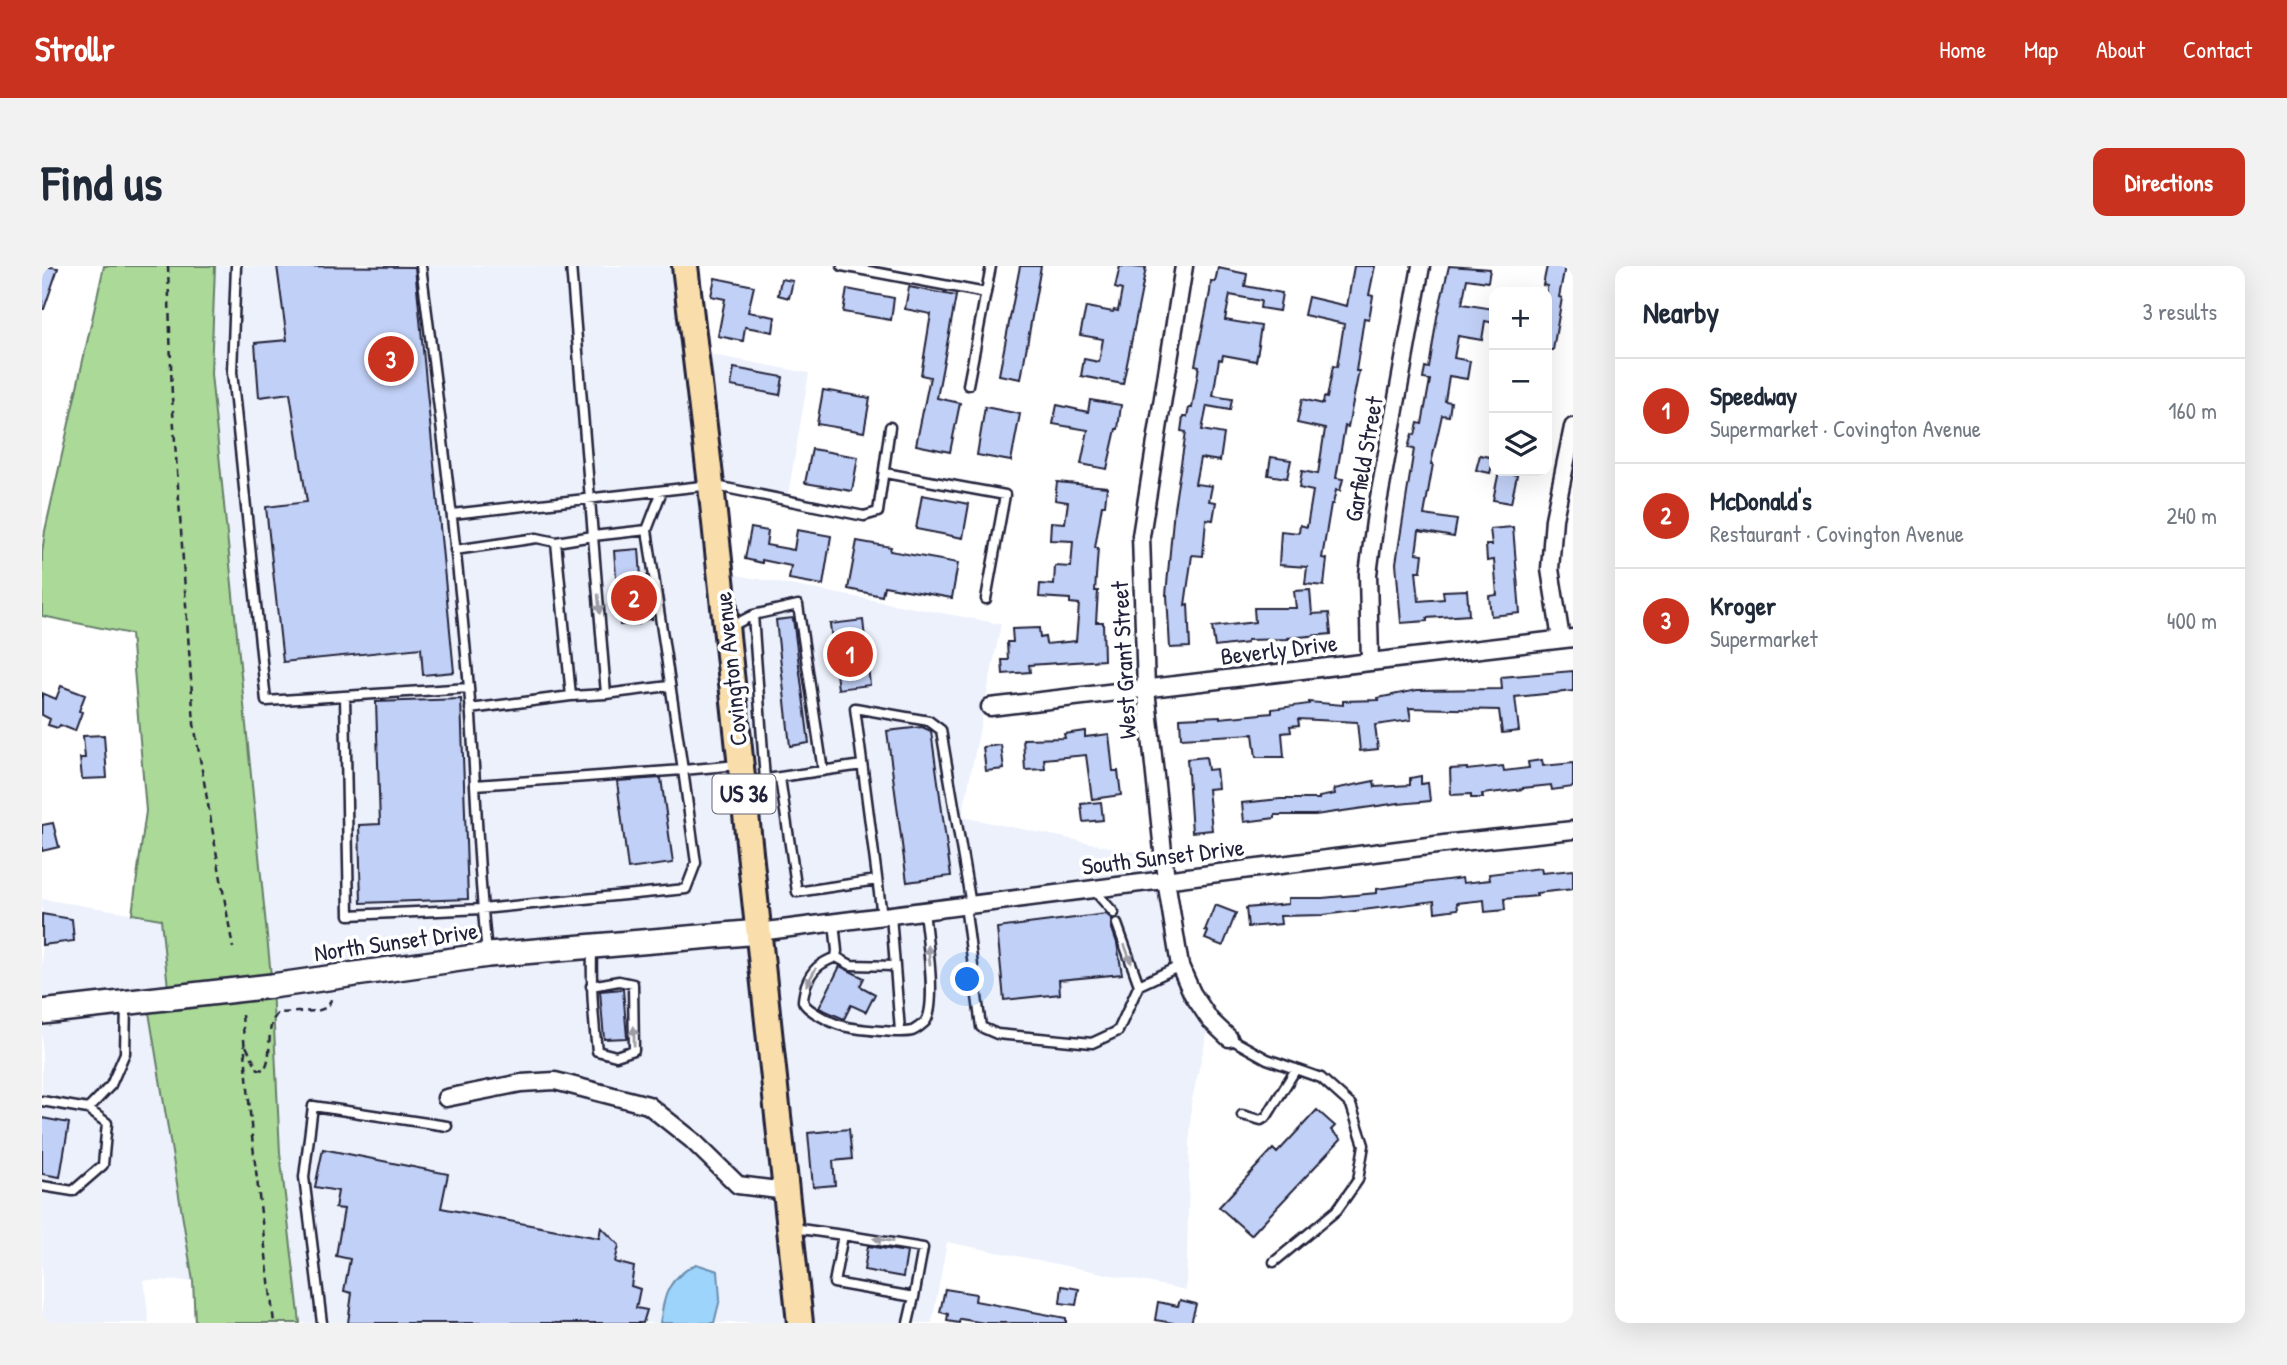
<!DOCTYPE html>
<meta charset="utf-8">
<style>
body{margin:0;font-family:"Patrick Hand",sans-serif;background:#f2f2f3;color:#1f2937}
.controls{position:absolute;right:21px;top:21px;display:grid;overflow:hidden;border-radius:14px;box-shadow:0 7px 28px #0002}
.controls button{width:63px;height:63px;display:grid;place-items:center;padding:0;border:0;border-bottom:2px solid #e0e1e3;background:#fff;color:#1f2937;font:35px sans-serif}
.you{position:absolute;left:926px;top:714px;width:24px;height:24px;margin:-18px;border:5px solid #fff;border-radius:50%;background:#1a73e8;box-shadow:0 0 0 10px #1a73e833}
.badge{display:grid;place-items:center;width:46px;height:46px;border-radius:50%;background:#c8321e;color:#fff;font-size:23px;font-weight:700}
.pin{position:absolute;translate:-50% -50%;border:4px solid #fff;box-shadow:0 2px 7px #0006}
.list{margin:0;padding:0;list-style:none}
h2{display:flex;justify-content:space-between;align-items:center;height:91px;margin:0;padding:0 28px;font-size:30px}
h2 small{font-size:23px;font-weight:400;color:#747a83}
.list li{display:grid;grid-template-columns:46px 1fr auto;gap:21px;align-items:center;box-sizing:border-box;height:105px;padding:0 28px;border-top:2px solid #e0e1e3}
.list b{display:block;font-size:26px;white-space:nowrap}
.list p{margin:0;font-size:23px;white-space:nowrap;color:#747a83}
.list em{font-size:23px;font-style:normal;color:#747a83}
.icon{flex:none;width:38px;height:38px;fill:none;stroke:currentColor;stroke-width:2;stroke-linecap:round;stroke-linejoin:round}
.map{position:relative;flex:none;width:1531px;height:1057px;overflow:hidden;border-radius:14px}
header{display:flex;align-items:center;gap:42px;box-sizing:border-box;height:98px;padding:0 35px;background:#c8321e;color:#fff}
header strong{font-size:33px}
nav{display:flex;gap:38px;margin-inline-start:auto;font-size:24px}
.intro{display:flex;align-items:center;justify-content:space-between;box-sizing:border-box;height:168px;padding:0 42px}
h1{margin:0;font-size:49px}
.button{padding:18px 32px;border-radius:14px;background:#c8321e;color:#fff;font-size:24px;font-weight:700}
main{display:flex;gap:42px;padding:0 42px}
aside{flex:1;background:#fff;border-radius:14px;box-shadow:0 7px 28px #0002}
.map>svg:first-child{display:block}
.built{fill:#ecf1fc}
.green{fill:#abd998;stroke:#667e6a;stroke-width:2}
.water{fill:#9cd4fb;stroke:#6b8dae;stroke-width:2}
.building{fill:#c1d0f6;stroke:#22223b;stroke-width:2}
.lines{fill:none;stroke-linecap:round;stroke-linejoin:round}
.service-casing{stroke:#22223b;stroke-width:13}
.minor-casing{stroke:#22223b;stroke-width:21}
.secondary-casing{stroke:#22223b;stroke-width:28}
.primary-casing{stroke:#22223b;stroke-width:30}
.path{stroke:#22223b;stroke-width:2.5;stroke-dasharray:7 5;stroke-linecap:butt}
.service{stroke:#fff;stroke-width:8}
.minor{stroke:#fff;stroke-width:16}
.secondary{stroke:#fff;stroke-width:23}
.primary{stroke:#f9deab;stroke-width:24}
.oneway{fill:#9c9ca7}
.labels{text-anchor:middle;stroke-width:7;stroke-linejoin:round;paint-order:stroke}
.shield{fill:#fff;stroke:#646476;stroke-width:2}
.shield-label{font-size:23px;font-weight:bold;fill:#22223b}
.street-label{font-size:24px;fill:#22223b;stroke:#fff}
</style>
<header>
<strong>Strollr</strong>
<nav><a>Home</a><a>Map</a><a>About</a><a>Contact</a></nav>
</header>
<div class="intro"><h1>Find us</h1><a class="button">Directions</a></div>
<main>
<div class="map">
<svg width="1531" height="1057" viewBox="0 0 1531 1057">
<rect width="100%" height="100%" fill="#fff"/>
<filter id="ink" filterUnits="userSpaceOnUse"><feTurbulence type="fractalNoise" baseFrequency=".0143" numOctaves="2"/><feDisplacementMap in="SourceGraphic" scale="14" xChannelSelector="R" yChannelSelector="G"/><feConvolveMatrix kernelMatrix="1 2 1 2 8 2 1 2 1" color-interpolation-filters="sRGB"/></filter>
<g filter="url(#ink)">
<path class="built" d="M173,0H643L654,86L767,107L745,235L670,219L678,306L959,358L920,551L1122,592L1138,700L1168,754L1149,838L1144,1024L905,976L890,1057H258L238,887L230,720L169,108Z
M0,633L119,652L127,732L105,735L151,1015L102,1014L107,1057H0Z"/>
<path class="green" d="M62,0H173L169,108L230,720L238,887L258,1057H153L151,1015L105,734L127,732L119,653L90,648L104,545L89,368L0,350V287L3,265Z"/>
<path class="water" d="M654,998L676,1005L678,1033L672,1057H618C623,1026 625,1014 654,998Z"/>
<path class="building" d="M0,0L16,2L2,43H0Z
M235,0L373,1L412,406L381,409L379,382L241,396L224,241L265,236L248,127L217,131L213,77L245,74Z
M978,0H999L979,113L957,109Z
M1078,0L1104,2L1081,118L1039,110L1042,93L1057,96L1061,73L1038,69L1044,41L1071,46L1072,44L1076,45L1080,24L1073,22Z
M1312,0H1333L1327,29L1331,30L1327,53L1322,52L1314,105H1317L1306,161L1303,160L1294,212L1301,213L1298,225L1294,224L1291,238H1289L1280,292L1285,293L1282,320L1263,318L1265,301L1237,299L1239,265L1257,267L1258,259L1265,261L1271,225L1257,222L1260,205L1276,208L1283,163L1255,157L1260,133L1281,138L1282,131L1285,132L1291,100L1295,101L1302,58L1262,49L1266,31L1305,40Z
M1407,0L1448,3L1446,16L1425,13L1420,38L1452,43V57L1443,55L1440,74L1416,70L1412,92L1428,95L1425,113L1407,110L1403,135L1409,136L1407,150L1400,149L1389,198H1391L1382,249L1415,254L1412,271L1377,265L1374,287L1381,288L1379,305H1374L1377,335L1402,333L1401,325L1425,324L1427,349L1385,352V355L1359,357L1354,297L1372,183L1366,182L1370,168L1373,169L1376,157L1380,158L1388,114L1381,113L1383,101L1387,102L1395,51Z
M1505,0H1523L1517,31L1520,32L1511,84H1505V20L1501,19Z
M1176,2L1205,8L1203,20L1240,27L1237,45L1218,42L1219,35L1188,29L1183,54L1219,60L1216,79H1217L1214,95L1181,89L1180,94L1177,93L1171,130L1190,133L1188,144L1165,140L1160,164L1182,168L1178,195L1158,192L1153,218L1170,220L1167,235L1174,236L1171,254L1164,253L1161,290L1150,289L1143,339L1146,338L1148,381L1128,382L1125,329H1124L1132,242L1144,166L1139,165L1141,151H1145L1147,142H1150L1157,100L1153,99L1158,74L1168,26L1169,15L1173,16Z
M673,12L712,20L706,46L733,51L731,66L703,61L701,75L676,70L683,33L669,30Z
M739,13L751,15L747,32L736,29Z
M867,21L914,30L895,132L918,137L908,186L874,179L888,111L879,109L889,48L863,43Z
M805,23L852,32L849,54L801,46Z
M692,102L741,111L738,129L689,120Z
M781,124L828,132L822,166L775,158Z
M1048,134L1079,139L1076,163H1074L1065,203L1039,198L1046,164L1011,158L1015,139L1046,146Z
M943,141L978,148L969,195L935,189Z
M770,183L816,191L810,225L763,217Z
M1438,189L1452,192L1448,207L1434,204Z
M1229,191L1249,194L1245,212L1226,209Z
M1457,205L1475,209L1469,237L1451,234Z
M1015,216L1065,221L1063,239H1060L1053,282H1056L1053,325H1056L1054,356H1061L1062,394L987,399L988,406L961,408L960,394H966L965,376H971L970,363L997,362L998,372L1003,371L1004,378L1034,375L1037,338L1028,337V333L997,331L998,318L1012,319L1013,300L1029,301L1031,275L1008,274L1009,256L1023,257L1026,236L1013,234Z
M880,229L927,238L921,272L874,263Z
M1471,261L1478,347L1449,350L1447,330L1455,329L1452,294L1445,295L1444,279H1450L1448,263Z
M709,262L726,265L724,279L752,284L755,264L789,270L781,319L747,313L749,300L720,294V297L703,293Z
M815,275L849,281L848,285L916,297L910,332L842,320L840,330L806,323Z
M597,283L599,310H605L610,353L596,354L597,358L578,359L572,285Z
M1268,324L1270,348L1287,347L1289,368L1246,372V373L1205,374V377L1173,381L1170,361L1213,356L1212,342H1254L1252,325Z
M751,352L767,477L748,480L734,354Z
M821,354L828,419L796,423L788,358Z
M1531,405V425L1473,431L1477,465L1460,467L1457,444L1367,442L1369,454L1333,459L1336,483L1318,485L1315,456L1256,453L1257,459L1248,460L1249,466L1240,467L1242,491H1214L1211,468L1139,472L1138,452L1178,450V452L1230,447V443L1267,438V436L1301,439V435L1337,434L1336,432L1375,424L1460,423L1459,411Z
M19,420L43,429L37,445L40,446L33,465L18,459L16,462L6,459L8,453L0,449V427L14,433Z
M419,433L426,633L319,637L317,559L338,558L334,436Z
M880,461L889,465L909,610L865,616L845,465Z
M1043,465V471L1067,468L1071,505H1076L1079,529L1050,533L1044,489L1002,493L1003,503L983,504L981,473L1023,472L1022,468Z
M62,469L65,512L40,513L38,492H43L41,470Z
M959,479L962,503L944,505L941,481Z
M1164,491L1166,504L1174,503L1176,522L1166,523L1170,564L1150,566L1145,493Z
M1500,494L1501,500L1531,497V521L1510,524L1509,519L1481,522V523L1440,528L1441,532H1429V528L1409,529L1408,503L1425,502V504L1461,500L1462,505L1487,502L1486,496Z
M1379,510V518L1386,517L1388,535L1357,538V537L1273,549H1233V552L1202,556L1200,537L1238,533H1277V531L1293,528L1292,523L1332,515L1333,521L1368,519V512Z
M619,512L631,597L586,603L575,515Z
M1059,536L1061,554L1041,556L1039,538Z
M11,557L17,581L0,585V559Z
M1499,602L1500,607L1531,604V623L1494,627L1495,630L1462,633L1463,644L1443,646L1442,634L1415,637L1416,643L1393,646L1392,635L1281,649L1238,650L1239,658L1206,661L1204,642L1246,638V632H1280L1335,627V623L1420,612L1421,617L1448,614L1447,608Z
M1173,639L1194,647L1181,680L1163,673L1166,666L1163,664Z
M0,648L30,653L32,675L0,679Z
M1064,648L1070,653L1069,660L1075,677L1080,708L1017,714L1018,728L962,734L955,662Z
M798,700L822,712L818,720L833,728L824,746L809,739L802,753L777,742Z
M581,723L585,772L562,773L558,725Z
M1275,844L1293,860L1289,864L1299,873L1209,969L1177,941L1231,883L1235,887Z
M0,852L27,857L18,911L0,908Z
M807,863L810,893L791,895L793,919L771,921L766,867Z
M281,883L406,908L399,942L557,972L559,961L577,979L573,996L592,1001L589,1020L598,1023L594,1042L605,1044L601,1057H306L310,1027L302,1025L308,993L294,990L302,943L293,942L296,925L273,921Z
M826,980L865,986L861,1011L822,1004Z
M1020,1020L1037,1023L1034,1039L1018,1037Z
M903,1023L934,1028L933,1035L1024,1052V1057H943L918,1053L917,1057L905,1055L906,1048L898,1046Z
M1138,1034L1154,1038L1149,1057H1131L1113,1054L1116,1036L1136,1040Z"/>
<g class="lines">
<defs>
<path id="service" d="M194,0L190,106L224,435L427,422
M379,0C397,140 415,281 427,422C434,510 435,598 445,686
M529,0L551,270L605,264
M800,0L944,27
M926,119L949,0
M843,207L963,229L944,333
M410,248L669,219L822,250L836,246L848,161
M413,284L495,272L514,276
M711,349L723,514
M688,361L711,349L756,339L781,505
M564,428L551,270L514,276L529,430L564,428L627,420
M303,430L307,649L440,643L644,623L654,597L641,504L696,499
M428,443L529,430
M738,512L755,626L835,614
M704,516L820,499
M433,519L641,504L605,264L620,225
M1051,623L1072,647
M923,639L939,761L955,768L1050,777L1076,765L1097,719L1138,700
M849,649L858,765
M840,650L813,442L887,455L899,464L929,639
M792,656L795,685L794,691C778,697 770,703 764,719C763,723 761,731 761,735C763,744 792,758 801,760C811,763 861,768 870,765C873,764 881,758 883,756C896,741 884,666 882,645
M1075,658L1097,719
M794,691L809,699L853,700
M549,720L577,715L591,718L592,784L574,790L555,785C551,751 549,718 550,683
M1187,772L1225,793L1279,812L1309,839L1322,879L1316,914L1295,944L1232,996
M0,835L46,843L65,857L61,899L31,925L0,920
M46,843L69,819L83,787L84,739
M1200,849L1219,854L1225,850L1254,803
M751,962L801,969L792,1017L872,1031L866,1057
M801,969L881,982L872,1031
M280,1057L262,911L271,840L405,860"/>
<path id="minor" d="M1142,0L1099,270L1104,423L1124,614L1138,700L1150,727L1168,754L1187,772
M1519,373L1508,303L1512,253L1531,161
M1328,396L1326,308L1334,248L1379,0
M948,441L1531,372
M717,666L1410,577L1531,564
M404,832L479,817L513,815L606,839L650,874L696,919L744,925"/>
<path id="secondary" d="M0,746L230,720L446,689L717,666"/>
<path id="primary" d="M643,0L669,219L758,1057"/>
</defs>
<use href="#service" class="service-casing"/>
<use href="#minor" class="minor-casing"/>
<use href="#secondary" class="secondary-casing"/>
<use href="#primary" class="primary-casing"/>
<path class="path" d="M126,0L130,131L152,458L191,682
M200,749L210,871L232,1057
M204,780L216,803L222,804C233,786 221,763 236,747L275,745L286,741L290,731"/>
<use href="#service" class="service"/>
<use href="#minor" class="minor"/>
<use href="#secondary" class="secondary"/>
<use href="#primary" class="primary"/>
</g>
<defs><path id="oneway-solid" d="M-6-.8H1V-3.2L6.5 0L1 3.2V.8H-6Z" transform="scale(1.75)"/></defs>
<g class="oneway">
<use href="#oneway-solid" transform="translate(557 338) rotate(85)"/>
<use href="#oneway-solid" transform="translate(1086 688) rotate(70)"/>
<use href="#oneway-solid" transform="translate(887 689) rotate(-96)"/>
<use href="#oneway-solid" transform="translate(769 711) rotate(119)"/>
<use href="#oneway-solid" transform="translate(592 770) rotate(-91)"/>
<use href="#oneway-solid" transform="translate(841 974) rotate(-171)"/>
</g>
</g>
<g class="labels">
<rect class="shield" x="670.5" y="508.5" width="63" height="39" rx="5"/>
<g class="shield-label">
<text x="702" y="536">US 36</text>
</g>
<g class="street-label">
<text transform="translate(1322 193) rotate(-80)" y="8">Garfield Street</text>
<text transform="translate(1237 384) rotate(-7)" y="8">Beverly Drive</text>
<text transform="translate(1082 394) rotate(-93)" y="8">West Grant Street</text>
<text transform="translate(689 403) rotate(-96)" y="8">Covington Avenue</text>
<text transform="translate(1121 591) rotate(-7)" y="8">South Sunset Drive</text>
<text transform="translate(354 676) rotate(-8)" y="8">North Sunset Drive</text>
</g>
</g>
</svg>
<div class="controls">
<button>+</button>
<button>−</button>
<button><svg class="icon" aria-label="layers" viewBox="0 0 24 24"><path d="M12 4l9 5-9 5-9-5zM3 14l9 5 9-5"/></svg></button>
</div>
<div class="you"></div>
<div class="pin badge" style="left:808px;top:388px">1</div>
<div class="pin badge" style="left:592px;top:332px">2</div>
<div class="pin badge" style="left:349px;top:93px">3</div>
</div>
<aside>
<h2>Nearby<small>3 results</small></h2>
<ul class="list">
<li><span class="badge">1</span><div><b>Speedway</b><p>Supermarket · Covington Avenue</p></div><em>160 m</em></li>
<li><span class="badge">2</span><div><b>McDonald's</b><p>Restaurant · Covington Avenue</p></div><em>240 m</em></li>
<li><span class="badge">3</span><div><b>Kroger</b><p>Supermarket</p></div><em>400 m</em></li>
</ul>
</aside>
</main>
